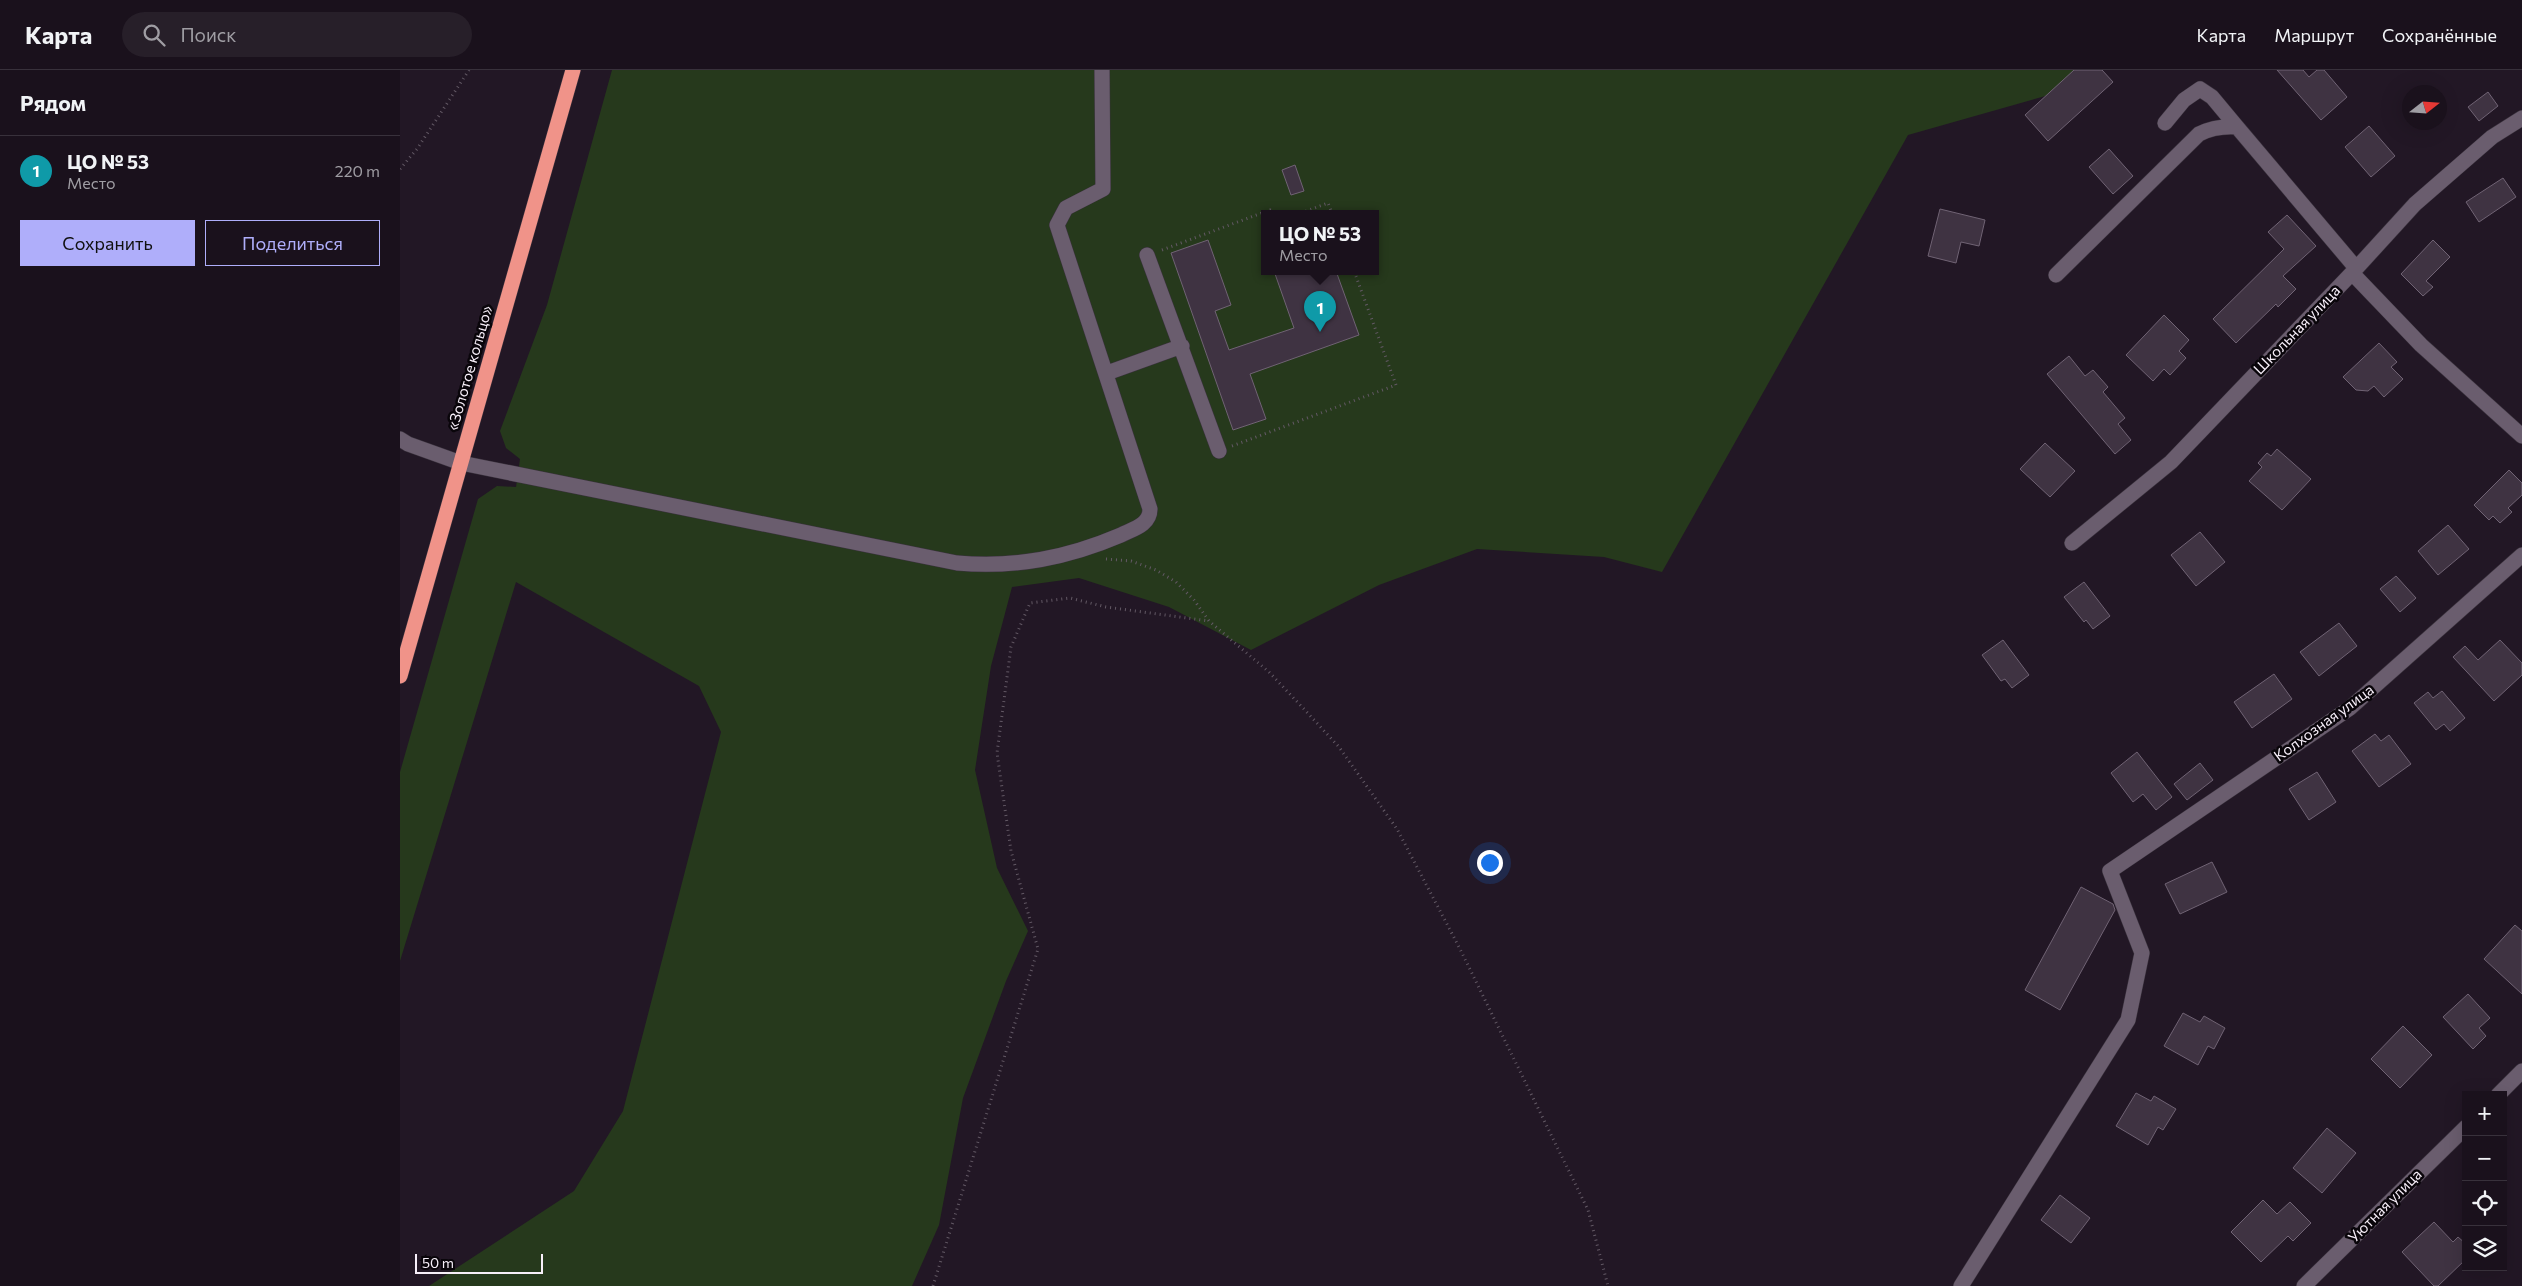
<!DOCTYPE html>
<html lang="ru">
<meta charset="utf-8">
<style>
body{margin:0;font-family:Commissioner,sans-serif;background:#271f29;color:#f1f3f6}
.controls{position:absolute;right:15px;bottom:15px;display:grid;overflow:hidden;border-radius:0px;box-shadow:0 5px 20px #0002}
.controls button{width:45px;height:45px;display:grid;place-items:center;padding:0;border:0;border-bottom:1px solid #38313b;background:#1a111c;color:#f1f3f6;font:25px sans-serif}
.compass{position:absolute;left:2002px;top:15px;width:45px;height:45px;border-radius:50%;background:#1a111c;box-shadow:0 5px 20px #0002;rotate:73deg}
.scale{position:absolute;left:15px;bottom:12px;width:128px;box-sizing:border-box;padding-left:5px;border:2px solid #f7eff9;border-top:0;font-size:14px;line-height:18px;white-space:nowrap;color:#f7eff9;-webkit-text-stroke:4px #09050a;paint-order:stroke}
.you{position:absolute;left:1089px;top:792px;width:18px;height:18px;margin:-12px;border:4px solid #fff;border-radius:50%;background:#1a73e8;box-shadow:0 0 0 8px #1a73e833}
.badge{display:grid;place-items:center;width:32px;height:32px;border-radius:50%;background:#afaefa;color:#fff;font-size:16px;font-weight:700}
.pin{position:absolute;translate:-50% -41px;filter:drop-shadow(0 1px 2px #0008)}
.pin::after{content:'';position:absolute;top:26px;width:18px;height:15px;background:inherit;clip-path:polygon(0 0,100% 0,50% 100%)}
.popup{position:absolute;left:861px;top:140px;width:118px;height:65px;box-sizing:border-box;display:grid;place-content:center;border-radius:0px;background:#1a111c;filter:drop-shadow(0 1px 4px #0005);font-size:16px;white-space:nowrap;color:#9f9da3}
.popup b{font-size:19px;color:#f1f3f6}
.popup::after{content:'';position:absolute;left:50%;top:100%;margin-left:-10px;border:10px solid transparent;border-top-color:#1a111c}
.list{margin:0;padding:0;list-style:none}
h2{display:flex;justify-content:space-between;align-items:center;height:65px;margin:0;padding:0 20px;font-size:21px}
h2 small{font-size:16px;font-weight:400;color:#9f9da3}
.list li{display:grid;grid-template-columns:32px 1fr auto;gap:15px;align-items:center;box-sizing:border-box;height:70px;padding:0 20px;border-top:1px solid #38313b}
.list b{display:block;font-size:19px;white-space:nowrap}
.list p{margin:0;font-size:16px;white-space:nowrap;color:#9f9da3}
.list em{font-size:16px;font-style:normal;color:#9f9da3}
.actions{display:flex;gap:10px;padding:15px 20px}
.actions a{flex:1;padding:11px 0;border:1px solid #afaefa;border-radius:0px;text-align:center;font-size:18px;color:#afaefa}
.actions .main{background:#afaefa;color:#111}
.icon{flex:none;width:28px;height:28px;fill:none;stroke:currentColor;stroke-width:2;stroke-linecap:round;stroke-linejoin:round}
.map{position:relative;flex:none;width:2122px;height:1216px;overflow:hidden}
header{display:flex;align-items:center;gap:30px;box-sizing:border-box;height:70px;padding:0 25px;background:#1a111c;border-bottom:1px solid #38313b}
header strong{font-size:24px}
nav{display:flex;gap:28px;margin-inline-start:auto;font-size:18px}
.search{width:350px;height:45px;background:#271f29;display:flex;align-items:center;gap:12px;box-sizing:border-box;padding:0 18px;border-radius:28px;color:#9f9da3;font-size:19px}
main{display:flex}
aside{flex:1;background:#1a111c}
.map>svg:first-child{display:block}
.green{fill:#26391c;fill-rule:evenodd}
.building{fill:#3f3342;stroke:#706374}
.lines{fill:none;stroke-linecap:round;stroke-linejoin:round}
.minor-casing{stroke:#3a323d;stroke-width:16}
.highway-casing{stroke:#3a323d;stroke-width:16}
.path{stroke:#635965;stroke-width:3;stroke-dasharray:1 4;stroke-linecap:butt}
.minor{stroke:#6a5d6e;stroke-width:15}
.highway{stroke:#f09389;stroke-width:15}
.labels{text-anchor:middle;stroke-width:5;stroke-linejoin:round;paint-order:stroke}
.street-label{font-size:15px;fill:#f7eff9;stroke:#09050a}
</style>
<header>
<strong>Карта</strong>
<div class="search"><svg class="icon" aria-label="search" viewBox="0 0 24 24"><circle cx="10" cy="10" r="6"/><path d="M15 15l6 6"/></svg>Поиск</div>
<nav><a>Карта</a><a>Маршрут</a><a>Сохранённые</a></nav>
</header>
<main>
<aside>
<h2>Рядом<small></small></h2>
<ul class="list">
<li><span class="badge" style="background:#0f9aa8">1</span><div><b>ЦО № 53</b><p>Место</p></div><em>220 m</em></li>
</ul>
<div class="actions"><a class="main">Сохранить</a><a>Поделиться</a></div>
</aside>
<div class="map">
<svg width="2122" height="1216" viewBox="0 0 2122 1216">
<rect width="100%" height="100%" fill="#221725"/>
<path class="green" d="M212,0H1693L1705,9L1508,65L1262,502L1204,487L1077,479L979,515L851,580L769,537L679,508L612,517L591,596L575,700L597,798L628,861L606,911L563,1028L539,1155L512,1216H29L174,1121L223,1041L321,662L299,616L116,512L0,891V702L78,429L97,416L116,417L120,389L106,378L100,361L147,235ZM865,143H975V201H865Z"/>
<path class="building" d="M1674,0H1702L1713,12L1648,71L1625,45Z
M1877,0H1903L1909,7L1917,0H1924L1947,27L1921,50Z
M2088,22L2098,36L2079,51L2068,37Z
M1969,56L1995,86L1971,107L1945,77Z
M1709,79L1733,106L1713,124L1689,97Z
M895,95L904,121L891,125L882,100Z
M2103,108L2116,127L2079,152L2066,132Z
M1540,139L1585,150L1579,176L1561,172L1556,193L1528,186Z
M1887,145L1916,176L1883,206L1896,219L1878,237L1876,234L1836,273L1813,249L1884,179L1868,162Z
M808,170L831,235L815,241L829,280L894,258L874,201H936L959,265L850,304L866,349L833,360L771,183Z
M2033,170L2050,187L2026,211L2033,217L2023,226L2001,204Z
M1764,245L1789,270L1779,281L1786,288L1770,305L1764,299L1753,311L1726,285Z
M1979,273L1997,292L1991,297L2003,309L1984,327L1974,316L1968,321L1956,320L1943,307Z
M1669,286L1685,306L1693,300L1708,317L1703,322L1725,348L1718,354L1731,370L1715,384L1647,304Z
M1645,373L1675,401L1650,427L1620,399Z
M1877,379L1911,409L1882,440L1849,411L1862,397L1858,393L1867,383L1871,386Z
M2109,400L2122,413V425L2108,438L2112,442L2100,453L2093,446L2089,450L2074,435Z
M2048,455L2069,479L2038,505L2018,481Z
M1800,462L1825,492L1796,516L1771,485Z
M1996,506L2016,528L2000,542L1980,519Z
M1684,512L1710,546L1693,559L1686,550L1684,552L1664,527Z
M1939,553L1957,576L1919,606L1900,582Z
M1603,570L1629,605L1612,618L1605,609L1601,611L1582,585Z
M2100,570L2122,593V605L2094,631L2053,587L2065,576L2078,590Z
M1874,604L1892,629L1852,658L1834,632Z
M2042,621L2065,648L2050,661L2044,654L2036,660L2014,633L2028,622L2033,628Z
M1975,664L1981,671L1989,665L2011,694L1979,717L1952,681Z
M1737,682L1772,727L1756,740L1743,724L1733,732L1711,703Z
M1800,693L1813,710L1787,730L1774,714Z
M1917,702L1936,732L1909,750L1889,719Z
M1812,792L1827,822L1780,844L1765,814Z
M1681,817L1713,834L1715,840L1660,940L1625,920Z
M2115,855L2122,861V924L2084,889Z
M2068,924L2090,948L2079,958L2086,966L2073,979L2043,947Z
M1783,943L1800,952L1804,946L1825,958L1814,979L1808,976L1798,995L1764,976Z
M2003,956L2032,985L2000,1018L1971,989Z
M1736,1023L1751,1031L1754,1026L1776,1039L1763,1060L1758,1057L1748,1075L1716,1056Z
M1927,1058L1956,1083L1922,1123L1893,1098Z
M1660,1125L1690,1148L1671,1173L1641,1150Z
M1863,1130L1877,1144L1890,1132L1911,1153L1893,1171L1888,1166L1861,1192L1831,1162Z
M2034,1152L2053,1172L2058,1167L2066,1174V1189L2038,1216H2034L2002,1182Z"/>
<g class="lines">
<defs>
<path id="minor" d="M1765,53L1784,30L1800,19L1812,27L1837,57
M747,185L819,381
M1952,203L2021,275L2122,366
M1656,205L1799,64C1811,58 1823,56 1837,57L1956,198
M707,303L782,276
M0,369L8,374L61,393L557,493C616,498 667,488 721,465C733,459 750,455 750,439L657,155L666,138L703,119L702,0
M1672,473L1771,392L1952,203L2015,134L2092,67L2122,48
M2098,1025L2122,1001
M1561,1216L1728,950L1742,883L1710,801L1950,638L2122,485
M1904,1216L2066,1057"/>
<path id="highway" d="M0,606L173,0"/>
</defs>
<use href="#minor" class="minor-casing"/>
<use href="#highway" class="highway-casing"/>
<path class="path" d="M0,99L17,79L69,0
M901,143L928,133L932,143
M762,180L870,140L879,143
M832,376L996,315L954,201
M706,489L731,491L756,500L776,512L794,530L809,551L869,602L903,638L939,677L997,759L1059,877L1188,1140L1208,1216
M533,1216L638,879L611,781L597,683L611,577L630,533L670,528L706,537L809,551"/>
<use href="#minor" class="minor"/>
<use href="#highway" class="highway"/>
</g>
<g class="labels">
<g class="street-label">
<text transform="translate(1897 260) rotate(-46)" y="5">Школьная улица</text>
<text transform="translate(70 298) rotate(-74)" y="5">«Золотое кольцо»</text>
<text transform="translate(1924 653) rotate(-36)" y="5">Колхозная улица</text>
<text transform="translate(1985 1136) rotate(-45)" y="5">Уютная улица</text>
</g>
</g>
</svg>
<div class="controls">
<button>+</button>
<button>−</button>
<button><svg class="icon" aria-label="locate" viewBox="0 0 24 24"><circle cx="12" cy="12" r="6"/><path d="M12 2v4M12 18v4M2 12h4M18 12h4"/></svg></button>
<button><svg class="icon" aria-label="layers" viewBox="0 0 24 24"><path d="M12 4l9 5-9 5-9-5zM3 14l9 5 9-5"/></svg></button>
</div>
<svg class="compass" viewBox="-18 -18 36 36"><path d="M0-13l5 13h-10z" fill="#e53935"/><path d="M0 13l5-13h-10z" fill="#9f9da3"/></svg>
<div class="scale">50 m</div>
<div class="you"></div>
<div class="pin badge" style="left:920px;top:262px;background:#0f9aa8">1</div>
<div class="popup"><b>ЦО № 53</b>Место</div>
</div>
</main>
